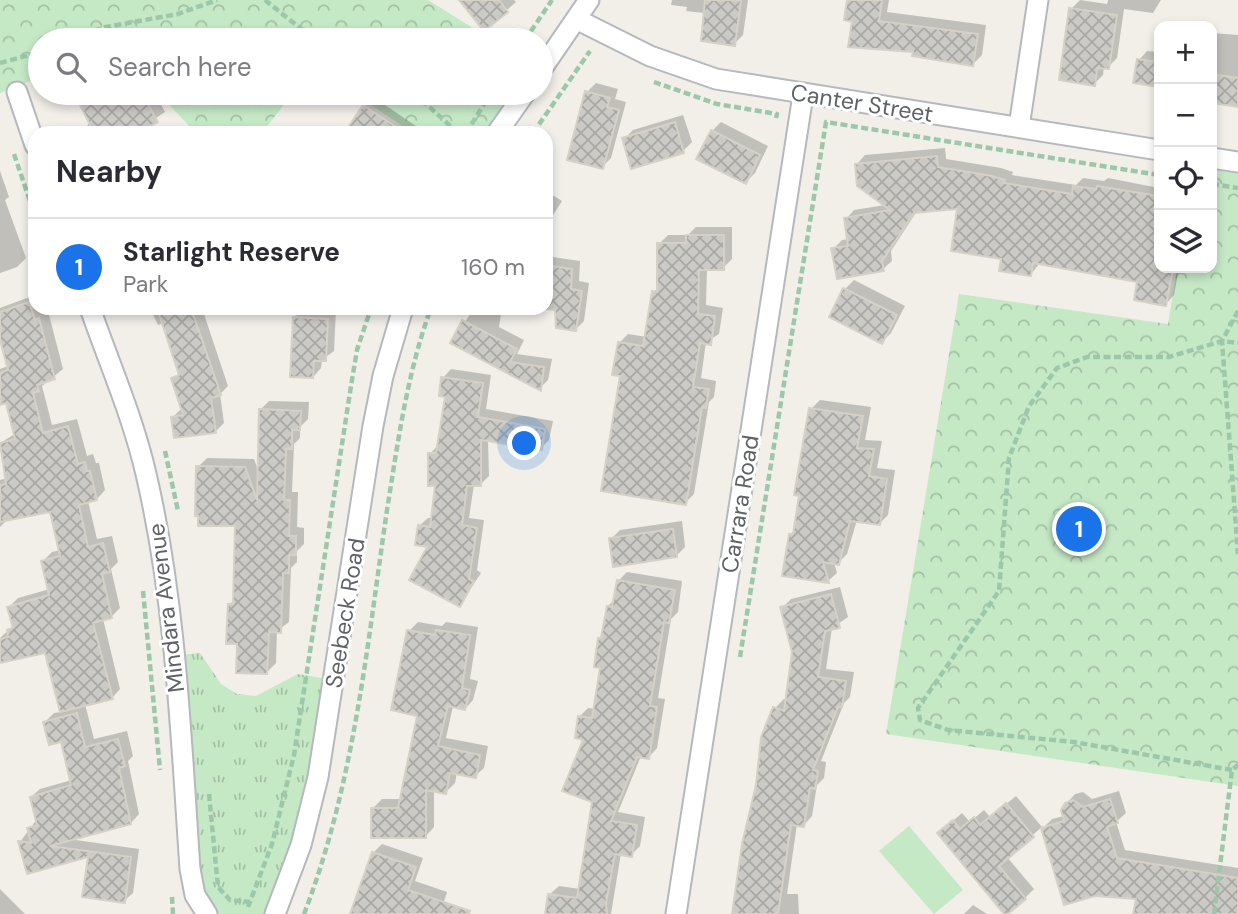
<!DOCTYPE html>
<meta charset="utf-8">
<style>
body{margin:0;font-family:"DM Sans",sans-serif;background:#f2f2f3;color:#2b2b33}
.controls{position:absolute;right:21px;top:21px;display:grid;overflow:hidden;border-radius:14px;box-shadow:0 4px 10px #0003}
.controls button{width:63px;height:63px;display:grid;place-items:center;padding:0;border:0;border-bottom:2px solid #e1e1e2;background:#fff;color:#2b2b33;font:35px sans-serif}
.you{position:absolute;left:525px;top:444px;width:24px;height:24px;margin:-18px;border:5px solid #fff;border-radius:50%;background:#1a73e8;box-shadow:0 0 0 10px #1a73e833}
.badge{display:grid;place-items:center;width:46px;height:46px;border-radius:50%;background:#1a73e8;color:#fff;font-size:23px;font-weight:700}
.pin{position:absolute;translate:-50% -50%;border:4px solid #fff;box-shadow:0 2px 7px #0006}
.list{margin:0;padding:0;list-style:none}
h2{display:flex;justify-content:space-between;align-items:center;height:91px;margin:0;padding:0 28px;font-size:30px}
h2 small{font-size:23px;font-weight:400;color:#7c7c81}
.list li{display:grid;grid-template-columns:46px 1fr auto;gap:21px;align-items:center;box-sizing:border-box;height:98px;padding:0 28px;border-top:2px solid #e1e1e2}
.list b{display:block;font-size:26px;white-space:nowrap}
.list p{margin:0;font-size:23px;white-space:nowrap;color:#7c7c81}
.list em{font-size:23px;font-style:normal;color:#7c7c81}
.icon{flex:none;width:38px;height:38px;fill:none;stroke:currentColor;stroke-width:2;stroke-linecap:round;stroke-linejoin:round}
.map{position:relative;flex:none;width:1238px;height:914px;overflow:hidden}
.search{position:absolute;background:#fff;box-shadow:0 4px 10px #0003;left:28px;top:28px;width:525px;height:77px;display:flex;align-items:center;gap:18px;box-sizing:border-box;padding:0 24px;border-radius:38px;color:#7c7c81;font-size:26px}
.panel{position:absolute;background:#fff;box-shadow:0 4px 10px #0003;left:28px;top:126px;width:525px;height:189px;border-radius:21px}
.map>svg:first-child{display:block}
.grass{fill:url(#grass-tufts)}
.forest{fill:url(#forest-crowns)}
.pitch{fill:#c5e8c5}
.shadow{fill:#0003}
.building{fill:url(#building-cross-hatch);stroke:#d6d1c6;stroke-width:2}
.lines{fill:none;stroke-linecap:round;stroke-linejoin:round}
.street-casing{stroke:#b5b8bc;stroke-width:23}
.path{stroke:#9cc7a9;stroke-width:4.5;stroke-dasharray:7 3.5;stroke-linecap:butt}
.street{stroke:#fff;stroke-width:19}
.labels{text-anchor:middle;stroke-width:6;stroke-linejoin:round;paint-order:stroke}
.street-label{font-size:23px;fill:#5f6368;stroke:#fff}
</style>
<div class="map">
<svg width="1238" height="914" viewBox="0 0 1238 914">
<defs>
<pattern id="grass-tufts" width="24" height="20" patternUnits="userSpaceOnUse" patternTransform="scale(1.75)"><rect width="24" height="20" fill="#c5e8c5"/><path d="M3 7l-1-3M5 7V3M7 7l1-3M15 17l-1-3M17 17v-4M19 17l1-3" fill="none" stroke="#a3c0a4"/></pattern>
<pattern id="forest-crowns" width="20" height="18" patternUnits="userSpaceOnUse" patternTransform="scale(1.75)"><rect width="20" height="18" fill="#c5e8c5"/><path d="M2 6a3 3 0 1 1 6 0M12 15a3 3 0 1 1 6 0" fill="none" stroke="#a3c0a4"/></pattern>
<pattern id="building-cross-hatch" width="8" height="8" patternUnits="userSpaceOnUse" patternTransform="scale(1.75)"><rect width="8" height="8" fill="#cccac5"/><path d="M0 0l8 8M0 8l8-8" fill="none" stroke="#a9a8a4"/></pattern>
</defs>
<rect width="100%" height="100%" fill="#f1efe8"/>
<path class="grass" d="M200,653L221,684L237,694L256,696L298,674L334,680L275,914H207L203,910L173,656Z"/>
<path class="forest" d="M0,0H428L492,40H40V77L0,93Z
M158,93H293L262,133H196Z
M353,93H525L497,133H413Z
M1212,158L1238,162V786L886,734L959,294L1168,324L1177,268H1212Z"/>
<path class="pitch" d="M909,826L963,890L934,914L879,851Z"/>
<path class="shadow" d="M461,0H514L516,2L485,29Z
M672,0H748L743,35L734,44L704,13L686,11L687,7L671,5Z
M849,0H889L887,12L986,25L982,55L973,64L877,46L874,49L850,46L854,20Z
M1080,0L1107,4L1108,0H1161L1153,13L1124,9L1117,58L1108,67H1104L1103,75L1094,84L1071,9Z
M1212,33L1238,35V106L1212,103Z
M1147,51L1159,52V85L1135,82L1139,60Z
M596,83L618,89L615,99L626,102L611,158L602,167L587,92Z
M78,93H116L117,96L123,93H155L165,112L134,133H89L86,127L90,123Z
M373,97L419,128L416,133H363L364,106Z
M683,115L692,142L683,151L624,139L633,130Z
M721,122L768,146L755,173L746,182L712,131Z
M945,148L946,159L1001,168L1013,172L1012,175L1076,185L1083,178L1104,181L1108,178L1159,188V268H1179L1174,295L1166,304L1139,281L1040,263L1031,274L1003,257L959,207L917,211L891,251L892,261L883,269L833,249L842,240L849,239L846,219L854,210L885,205L857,164L865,155Z
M0,171L9,197L5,200L26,258L17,267L0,273Z
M546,191L562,201L546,226Z
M696,227H732V259L723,268H707L706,305L723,308L719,334L706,342L701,378L716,381L714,397L709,402L694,494L685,503L622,374L619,343L628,334L647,337L654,292L659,286V244L668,235H688Z
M546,256L580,261L579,281L589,283L584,321L575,330L556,309L546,307Z
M854,280L905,306L891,333L882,342L845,289Z
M35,295V308L48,311L63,369L42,386L52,425L77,419L87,456L93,454L96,463H99L105,490L97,499L88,501L97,539L112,536L118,562L111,569L120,608L111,617L103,619L120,689L112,698L85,704L94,739L127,731L133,756L128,761L139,814L131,823L69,839L139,849L133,893L124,901L90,855L20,842L37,819L31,797L40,789L72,780L62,740L45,722L54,713L61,712L46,651L0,656V638L14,625L9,607L18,598L50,589L43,561L52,552L61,550L51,510L9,518L0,527V480L7,478L0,443L15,434L7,400L0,403V369L8,366L0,341V308Z
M150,308H202L228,386L220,394L224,423L216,431L173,417L181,409L173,379L180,372L164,323L158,325Z
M474,308H502L499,327L524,340L517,354L552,359L548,380L540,388L452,342Z
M303,309L336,310L334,351L322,360L321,368L313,377L294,317Z
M451,369L491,375L486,409L553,421L549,440L541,448L488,439L489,476L481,484H474L469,518L484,520L477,570L481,573L460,605L419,526L428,518H433L437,484L430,454L438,445L447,395L443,378Z
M820,400L871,407L865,440L882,441L877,468L895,470L888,515L879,524L857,520L847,554L838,563L834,562L837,573L828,581L791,534L795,530L811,409Z
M269,401L309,402L308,419L300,427V438L294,444L292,492H298L297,527L304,528V544L297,551V562L291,568L289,622L277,631L276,663L267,672L229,605L235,599L237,525L198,467L207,458L254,459L259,473L260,410Z
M682,521L685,547L676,556L611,539L620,530Z
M627,572L682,581L678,612L671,619L658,698L665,699L657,748L649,757L641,756L618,812L645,817L640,846L631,855L621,853L611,914H547L550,894L559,886L580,889L593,801L585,738L579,717L588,708L595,709L602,666L600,639L604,635L608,606L615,599L618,581Z
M840,587L848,617L832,628L826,669L854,672L850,697L844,703L821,761L826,762L824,778L817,785L812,816L804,825L797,824L787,894H798L799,914H733L775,708L784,699L787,700L794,652L782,608L791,599Z
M418,622L442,626L446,622L478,627L470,679L478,681L473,700L465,709L453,706L446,738L488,746L484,768L475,776L457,773L455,783L446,792L434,790V827L426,836L373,808L382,799H402L419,715L409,631Z
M1119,791L1126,813L1116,822L1125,850L1238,868V914H1135L1138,898L1043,828L1052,819L1064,816L1066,804L1075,794L1083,792L1092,799Z
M1016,796L1042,827L1007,857L1034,889L1025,898L948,825L962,813L970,822L984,810L990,817Z
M382,844L423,858L415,881L447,892L442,908L436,914H353L373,853Z
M0,889L25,914H0Z
M973,905L987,914H964Z"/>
<path class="building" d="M459,0H499L508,12L484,31Z
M705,0H741L735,46L701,41Z
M847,0H882L879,21L978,34L973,66L912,56L913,52L848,47L852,22L844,20Z
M1069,8L1117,15L1109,69L1097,68L1095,86L1059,80Z
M1137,59L1159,62V87L1133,83Z
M1217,75L1238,78V107L1212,103Z
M585,91L610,98L607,107L619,110L603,169L567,160Z
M74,93H102L108,104L128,93L133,101L143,96L158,122L138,133H94Z
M363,105L405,133H360L349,126Z
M675,122L684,153L631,169L622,138Z
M711,130L760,155L746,184L696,159Z
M937,156L938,167L992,176L1005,180L1004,183L1072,194L1073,186L1096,189L1097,186L1159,196V268H1173L1166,306L1134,300L1137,282L1033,263L1031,276L999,271L1001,259L951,251L957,209L914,213L882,261L884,271L837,279L831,248L848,246L844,218L890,210L857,186L855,164Z
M686,235H724V270H699L698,314L715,316L711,345L700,343L693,387L709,389L706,408L702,407L686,505L601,491L620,376L612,375L618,342L643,346L652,291L657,292V243H686Z
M546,265L572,269L571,289L582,291L576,331L556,328L555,310L546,309Z
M843,288L897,315L882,344L829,317Z
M29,302L35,320L39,318L55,379L37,385L39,391L33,393L43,433L68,426L78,464L85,462L87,471H90L97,500L79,505L88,547L103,543L110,572L102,574L112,618L93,623L113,699L60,712L45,653L0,663V639L8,637L7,630L13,628L7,607L49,595L41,561L60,556L50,512L0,522V485L6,484L0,443L15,439L6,403L0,405V373L8,370L0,340V312Z
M157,308H191L221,395L211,398L216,433L174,438L171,417L183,415L171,378L179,375Z
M293,317L328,319L326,361H314L313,378L290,377Z
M462,320L517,349L510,362L544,367L541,391L450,343Z
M441,377L483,383L478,417L545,429L542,450L481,440V486H467L462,525L477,528L469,579L474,581L460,607L409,580L427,547L415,545L418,525L430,527L435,486H428V453H436L445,397L439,396Z
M809,408L863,416L857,448L874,449L869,476L887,479L880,525L850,521L839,565L823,562L829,583L782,576L789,534H793L799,496L794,495Z
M259,409L301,411L300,430H292V449H286L284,500H290L289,536H296V555H289V573H283L281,633L269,632L267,674L236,673L237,644H226L228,604H233L235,526H198V516H195L196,466L245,467L257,500Z
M673,529L677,557L613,567L609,538Z
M617,580L675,590L669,623L664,622L650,706L657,707L649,759L637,757L611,821L637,825L632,857L615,854L606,903L607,914H545L548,894L577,898L592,802L562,791L583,740L575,738L578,716L592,718L600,668L594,667L598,638H601L607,606L612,607Z
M831,594L840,628L825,631L818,677L846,681L842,707H838L813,770L818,771L815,789L810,788L804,827L791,825L778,914H732L742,844L756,785L761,737L773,707L784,711L792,652L780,607Z
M407,630L435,635L436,630L470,635L462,688L470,690L465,710L448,706L438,746L480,755L476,778L450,773L446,794L426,790V838H371V808H398L417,716L391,710Z
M77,713L85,747L118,739L125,766L119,768L131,824L50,846L131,857L125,903L82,897L88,857L27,874L18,841L31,843L27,828L37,825L30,797L71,785L61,742L49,745L43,722Z
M1110,799L1118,823L1107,827L1117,858L1238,878V914H1133L1136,899L1095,896L1064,905L1041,828L1064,821L1061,810L1065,803L1073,800L1083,807Z
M1006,803L1034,837L999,866L1026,899L1008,914H1004L937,833L953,820L960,829L974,817L980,825Z
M372,852L416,867L408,890L470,911L469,914H350Z"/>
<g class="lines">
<defs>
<path id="street" d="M576,19L650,56L716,79L1159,150
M541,70L589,0
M17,92L35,145
M1019,127L1038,0
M497,133L525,93
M1212,158L1238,162
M90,308C109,363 133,417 146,474C176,602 181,737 190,869L195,895L207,914
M275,914L301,845L318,777L373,426L383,376L403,308
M676,914L803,95"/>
</defs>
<use href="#street" class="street-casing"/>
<path class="path" d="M265,0L315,40
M64,40L106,27L178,14L217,0
M525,40L552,0
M0,63L40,52
M654,82L717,104L777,114L776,118
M40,89V72
M414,93L458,133
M466,133L491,93
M533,133L590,51
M14,154L35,216
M1212,184L1238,188
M1238,311L1222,341L1238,554
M165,451L178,511
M143,591L160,770
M740,657L826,122L1159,175
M1232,770L1074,742L948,730L920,720L918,708L999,591L1009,458L1029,406L1057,368L1087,357H1169L1222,341L1238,343
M209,794L218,887L230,900L250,902
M172,897L173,914
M248,907L272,844L294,755L351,386L357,350L371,308
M304,914C354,785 367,646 387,510C398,442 407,373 431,308
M1214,914L1232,770L1238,765"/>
<use href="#street" class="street"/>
</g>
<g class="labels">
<g class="street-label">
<text transform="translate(862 103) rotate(9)" y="8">Canter Street</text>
<text transform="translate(740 504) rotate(-81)" y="8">Carrara Road</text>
<text transform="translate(166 608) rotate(-97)" y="8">Mindara Avenue</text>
<text transform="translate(345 613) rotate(-81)" y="8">Seebeck Road</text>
</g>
</g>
</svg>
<div class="controls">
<button>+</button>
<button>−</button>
<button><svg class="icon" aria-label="locate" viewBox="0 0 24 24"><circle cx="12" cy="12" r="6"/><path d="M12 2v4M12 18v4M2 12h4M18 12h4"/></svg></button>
<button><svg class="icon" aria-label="layers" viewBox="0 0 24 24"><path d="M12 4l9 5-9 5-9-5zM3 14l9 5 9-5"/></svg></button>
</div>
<div class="you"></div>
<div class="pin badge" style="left:1079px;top:529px">1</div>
<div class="search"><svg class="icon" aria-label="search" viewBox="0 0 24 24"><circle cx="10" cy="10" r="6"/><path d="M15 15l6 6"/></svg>Search here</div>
<section class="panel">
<h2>Nearby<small></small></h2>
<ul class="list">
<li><span class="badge">1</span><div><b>Starlight Reserve</b><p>Park</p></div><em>160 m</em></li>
</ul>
</section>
</div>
